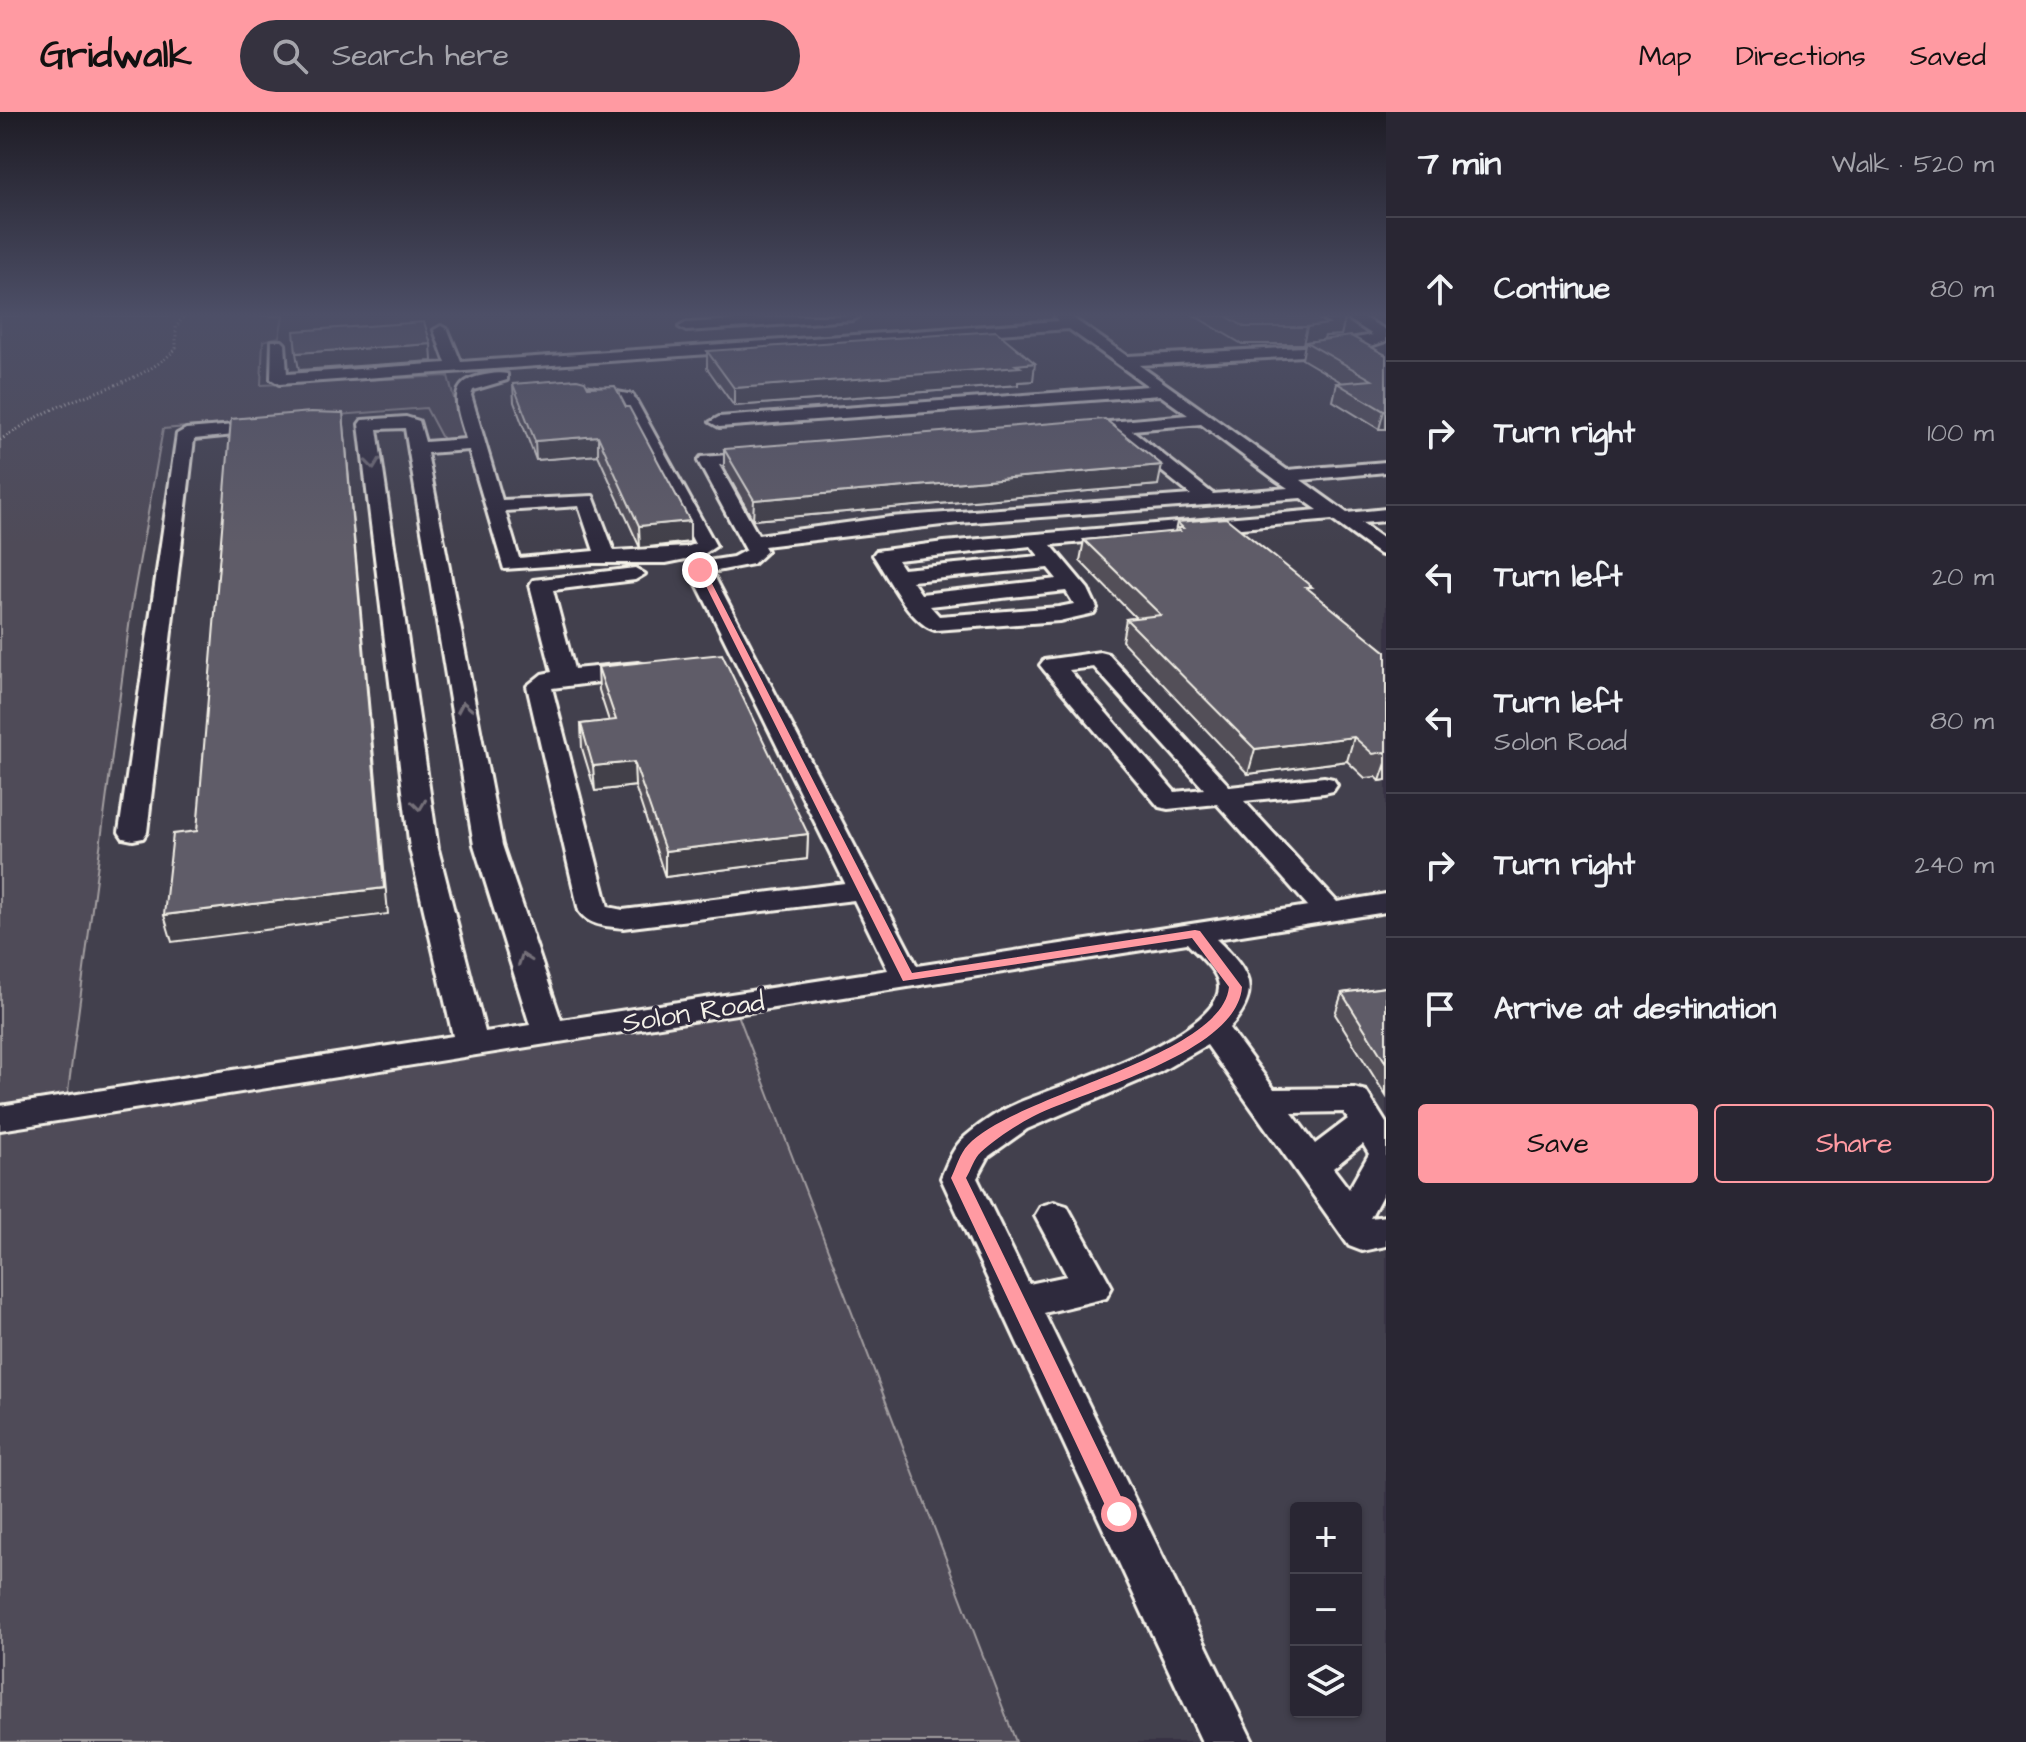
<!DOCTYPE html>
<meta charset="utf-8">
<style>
body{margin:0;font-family:"Architects Daughter",sans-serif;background:#35323f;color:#f1f3f6}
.controls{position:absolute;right:24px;bottom:24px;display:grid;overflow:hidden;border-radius:8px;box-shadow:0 2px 6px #0004}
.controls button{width:72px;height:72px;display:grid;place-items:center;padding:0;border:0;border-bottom:2px solid #45434e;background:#292633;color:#f1f3f6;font:40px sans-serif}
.stop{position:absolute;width:24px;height:24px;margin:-18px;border:6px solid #ff9aa2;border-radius:50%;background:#fff}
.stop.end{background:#ff9aa2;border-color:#fff;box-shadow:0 2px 8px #0008}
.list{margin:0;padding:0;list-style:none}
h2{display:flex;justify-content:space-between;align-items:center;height:104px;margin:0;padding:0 32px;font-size:34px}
h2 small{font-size:26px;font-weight:400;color:#a5a5ac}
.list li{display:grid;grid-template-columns:52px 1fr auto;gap:24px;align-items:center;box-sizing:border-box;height:144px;padding:0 32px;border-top:2px solid #45434e}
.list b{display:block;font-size:30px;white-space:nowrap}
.list p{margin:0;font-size:26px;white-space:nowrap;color:#a5a5ac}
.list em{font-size:26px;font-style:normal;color:#a5a5ac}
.actions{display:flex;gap:16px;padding:24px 32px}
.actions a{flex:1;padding:18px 0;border:2px solid #ff9aa2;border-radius:8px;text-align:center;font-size:28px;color:#ff9aa2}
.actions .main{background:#ff9aa2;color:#111}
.icon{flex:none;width:44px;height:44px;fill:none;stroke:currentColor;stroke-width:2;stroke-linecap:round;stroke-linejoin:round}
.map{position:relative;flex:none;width:1386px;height:1630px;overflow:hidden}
header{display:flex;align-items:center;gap:48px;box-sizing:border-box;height:112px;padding:0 40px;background:#ff9aa2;color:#111}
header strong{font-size:38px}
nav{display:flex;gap:44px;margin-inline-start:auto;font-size:28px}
.search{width:560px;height:72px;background:#35323f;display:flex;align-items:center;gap:20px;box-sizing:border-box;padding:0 28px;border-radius:44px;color:#a5a5ac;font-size:30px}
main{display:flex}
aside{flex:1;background:#292633}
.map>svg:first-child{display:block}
.built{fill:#433f4e;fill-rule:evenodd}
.green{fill:#504b59;stroke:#a29ea0;stroke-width:2}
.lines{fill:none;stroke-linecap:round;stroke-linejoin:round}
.minor-casing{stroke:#f4f1e8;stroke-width:6}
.path{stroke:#f4f1e8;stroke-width:3;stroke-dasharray:1 3;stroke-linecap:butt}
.minor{fill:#2f2a3d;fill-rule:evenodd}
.wall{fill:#524f59;stroke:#f4f1e8;stroke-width:2}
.shaded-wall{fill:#424048;stroke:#f4f1e8;stroke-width:2}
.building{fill:#5f5c67;stroke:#f4f1e8;stroke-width:2}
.oneway{stroke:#747079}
.route{fill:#ff9aa2}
.labels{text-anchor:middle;stroke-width:6;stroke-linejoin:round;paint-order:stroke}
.street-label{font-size:28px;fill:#f4f1e8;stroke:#2f2a3d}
</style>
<header>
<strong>Gridwalk</strong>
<div class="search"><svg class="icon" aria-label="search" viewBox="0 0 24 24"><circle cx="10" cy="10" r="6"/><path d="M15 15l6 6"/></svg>Search here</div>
<nav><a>Map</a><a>Directions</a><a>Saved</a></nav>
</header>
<main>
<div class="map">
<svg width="1386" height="1630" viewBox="0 0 1386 1630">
<rect width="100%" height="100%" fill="#373244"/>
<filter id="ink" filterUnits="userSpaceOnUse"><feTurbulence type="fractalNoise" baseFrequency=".0125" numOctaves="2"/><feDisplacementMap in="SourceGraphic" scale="16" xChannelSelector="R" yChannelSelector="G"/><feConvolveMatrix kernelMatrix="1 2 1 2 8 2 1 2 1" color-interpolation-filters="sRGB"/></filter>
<g filter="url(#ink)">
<path class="built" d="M230,204H1386V1630H1016L733,892L66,995L132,491L166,296ZM1296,1396H1356V1600H1296Z"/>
<path class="green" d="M0,204H283L279,225L263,229L261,273L448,264L464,325L443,328L426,296L163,317L132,491L66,995L734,892L1016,1630H0Z"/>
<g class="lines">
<defs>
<path id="minor" d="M791,204H860L853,208L686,219L679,215L686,211Z
M1054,204H1070L1127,244L1303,235L1373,223L1344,204H1361L1386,218V229L1368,235L1303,244L1139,253L1287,358L1386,350V360L1301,368L1347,401L1386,397V409L1361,411L1386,429V444L1379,442L1332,408L1051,433L1088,477L1097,496L1094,501L1059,509L935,518C910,512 887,463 873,443L876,439L944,430L1318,398L1301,386L959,411L764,434L767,439L753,452L712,460L917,854L1308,794L1217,692L1168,697L1159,695L1044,558L1040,553L1044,548L1100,540L1108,542L1230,675L1324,665L1333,667L1337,673L1333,679L1324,681L1244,689L1337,790L1386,782V800L1216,827C1248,858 1264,878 1229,916L1274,977L1354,976L1366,979L1386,1011V1076L1370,1106L1386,1104V1134L1362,1139L1349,1134L1207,933L1160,960L1027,1017L989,1044L977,1066L1029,1172L1067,1164L1035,1104L1041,1094L1054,1090L1067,1094L1112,1175L1106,1186L1044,1201L1253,1630H1202L941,1066C947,1051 953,1035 966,1024C981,1011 999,999 1018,991C1058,974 1219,924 1219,875C1219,859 1197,842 1187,831L0,1018V994L453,924L410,737L359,312L362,308L406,305L419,309L425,330L466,327C459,301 444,272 480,264C489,262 498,260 507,262V268L473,278L471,283L502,388L593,384L614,439L687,435L695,432L621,290L580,283L572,278L580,273L633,283L716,434L701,444L666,451H593L504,457L469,338L427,341L502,733L561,908L888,858L854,788L623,816C606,814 589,814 579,799L527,574L542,562L552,560L530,473L533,468L635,456L645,462L635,468L553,478L574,557L638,551L646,553L650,558L646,563L638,565L552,576L608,795L623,798L845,771L690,458L695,451L733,445L746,438L698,349L701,345L771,340L774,344L771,348L719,353L758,423L890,405L1191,383L1113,320L1076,323L1067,318L1076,313L1188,303L1160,283L719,315L710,310L719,305L1148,274L1069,217L279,272L271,267L272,229H282L285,232L287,262L446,251L434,218L441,214L448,218L461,250L1058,209ZM1201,312L1276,368L1288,376L1213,382L1132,318ZM405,316L474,733L530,913L485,920L438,737L377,317ZM579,394L594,439L519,446L505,399ZM1031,434L1039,444L903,457L897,448ZM1048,456L1057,467L921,482L912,469ZM1066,479L1074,492L1059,495L939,504L930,494ZM1094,555L1204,677L1175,680L1069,558ZM1344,1000L1348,1007L1315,1032L1292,1001ZM1363,1032L1369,1042L1349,1077L1333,1056Z
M270,310L279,315L276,319L194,327L147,720L143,726L133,728L123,726L119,720L177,322L186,317Z"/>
</defs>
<use href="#minor" class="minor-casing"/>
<path class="path" d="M0,328C21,315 42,301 65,292C105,275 144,268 176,237V215L184,204"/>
<use href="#minor" class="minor"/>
</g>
<path class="wall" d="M1195,204H1342L1345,206L1341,223L1325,224L1324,227L1386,243V317H1379L1333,289L1337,271L1341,270L1302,247L1305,232H1242Z
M707,239L1033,269L1018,270V273L734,294L707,256Z
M513,272L588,275L690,409V430L640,436L598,343L536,348L514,290Z
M724,337L1158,373L753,408L724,356Z
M1177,410L1311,480L1386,540V668L1380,669L1376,665L1365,666L1347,649L1248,662L1122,529L1126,507L1136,506L1080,449L1084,428L1175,420Z
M598,555L808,722L807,747L665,765L635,674L595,679L582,636L581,612L609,609L599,578Z
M1386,875V984L1335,902L1342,881Z"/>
<path class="shaded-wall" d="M1345,206L1341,223L1325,224L1323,228L1306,230L1305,232H1303L1307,215L1320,208Z
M431,232L432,249L299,258L296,241Z
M1035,251L1033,269L1018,270V273L734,294V276Z
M1386,298V317H1379L1384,299Z
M343,301L388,802L172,830L164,803L384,776Z
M598,324V343L536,348L535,329Z
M1162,353L1158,373L753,408L754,388Z
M690,409V430L640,436L639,414Z
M1354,625L1347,649L1248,662L1255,637Z
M634,650L635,674L595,679L593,654Z
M1386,651V668L1380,669Z
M808,722L807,747L665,765V739Z"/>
<path class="building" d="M1226,204H1342L1345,206L1320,208L1328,212L1307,215H1245Z
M424,210L431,232L296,241L294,219Z
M996,219L1035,251L1016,253L1020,255L734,276L707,239Z
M1351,224L1386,243V298L1384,299L1337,271L1372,268L1306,230Z
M577,267L585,269L588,275L615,274L626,295H629L690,409L639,414L598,324L535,329L513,272Z
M311,300L343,301L384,776L164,803L173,722L197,719L231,307Z
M1105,307L1162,353L754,388L724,337Z
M1226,406L1312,475H1306L1386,540V642L1384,640L1373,642L1354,625L1255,637L1126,507L1161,503L1084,428L1180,419L1177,416H1183L1177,410Z
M722,542L808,722L665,739L634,650L593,654L581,612L616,608L598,555Z
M1386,875V951L1342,881Z"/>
<defs><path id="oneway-chevron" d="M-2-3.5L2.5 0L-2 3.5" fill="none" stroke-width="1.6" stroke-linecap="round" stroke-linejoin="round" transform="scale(2)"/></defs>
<g class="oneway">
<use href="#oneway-chevron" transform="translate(373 352) rotate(83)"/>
<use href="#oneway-chevron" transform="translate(464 595) rotate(-100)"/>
<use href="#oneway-chevron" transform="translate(419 693) rotate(83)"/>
<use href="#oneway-chevron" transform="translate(524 847) rotate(-109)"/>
</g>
</g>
<linearGradient id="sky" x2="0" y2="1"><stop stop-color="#1e1c25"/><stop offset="0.47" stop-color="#4d4f67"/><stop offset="1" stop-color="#4d4f67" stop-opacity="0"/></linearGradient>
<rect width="1386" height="432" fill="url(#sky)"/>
<path class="route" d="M697,456L705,458L912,861L1195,818L1200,819L1242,875C1237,942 1082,979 1032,1005C1015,1014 995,1027 981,1040C974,1046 971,1058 966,1066L1126,1395L1129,1402L1126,1408L1119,1411L1112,1408L951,1066C956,1056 960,1041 968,1033C1016,982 1222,945 1229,875L1192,826L903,869Z"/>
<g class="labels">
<g class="street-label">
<text transform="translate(693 899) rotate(-9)" y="10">Solon Road</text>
</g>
</g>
</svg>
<div class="controls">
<button>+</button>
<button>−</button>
<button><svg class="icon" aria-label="layers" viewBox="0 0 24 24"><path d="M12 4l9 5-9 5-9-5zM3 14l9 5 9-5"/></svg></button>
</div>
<div class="stop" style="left:1119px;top:1402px"></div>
<div class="stop end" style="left:700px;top:458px"></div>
</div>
<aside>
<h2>7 min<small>Walk · 520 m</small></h2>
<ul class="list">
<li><svg class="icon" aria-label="ahead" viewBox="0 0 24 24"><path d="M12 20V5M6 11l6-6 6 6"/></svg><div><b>Continue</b></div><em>80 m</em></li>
<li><svg class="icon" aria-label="right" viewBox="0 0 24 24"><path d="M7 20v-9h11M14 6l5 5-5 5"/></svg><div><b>Turn right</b></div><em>100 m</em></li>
<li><svg class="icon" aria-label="left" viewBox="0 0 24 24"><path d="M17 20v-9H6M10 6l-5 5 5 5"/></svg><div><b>Turn left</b></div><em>20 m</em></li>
<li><svg class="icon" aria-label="left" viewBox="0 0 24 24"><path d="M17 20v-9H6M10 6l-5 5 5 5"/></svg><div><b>Turn left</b><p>Solon Road</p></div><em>80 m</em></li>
<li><svg class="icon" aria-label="right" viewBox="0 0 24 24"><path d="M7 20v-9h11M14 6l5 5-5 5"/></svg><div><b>Turn right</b></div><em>240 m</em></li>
<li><svg class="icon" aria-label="arrive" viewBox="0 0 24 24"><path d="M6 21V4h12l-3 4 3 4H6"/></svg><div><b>Arrive at destination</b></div></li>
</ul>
<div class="actions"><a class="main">Save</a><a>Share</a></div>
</aside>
</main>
